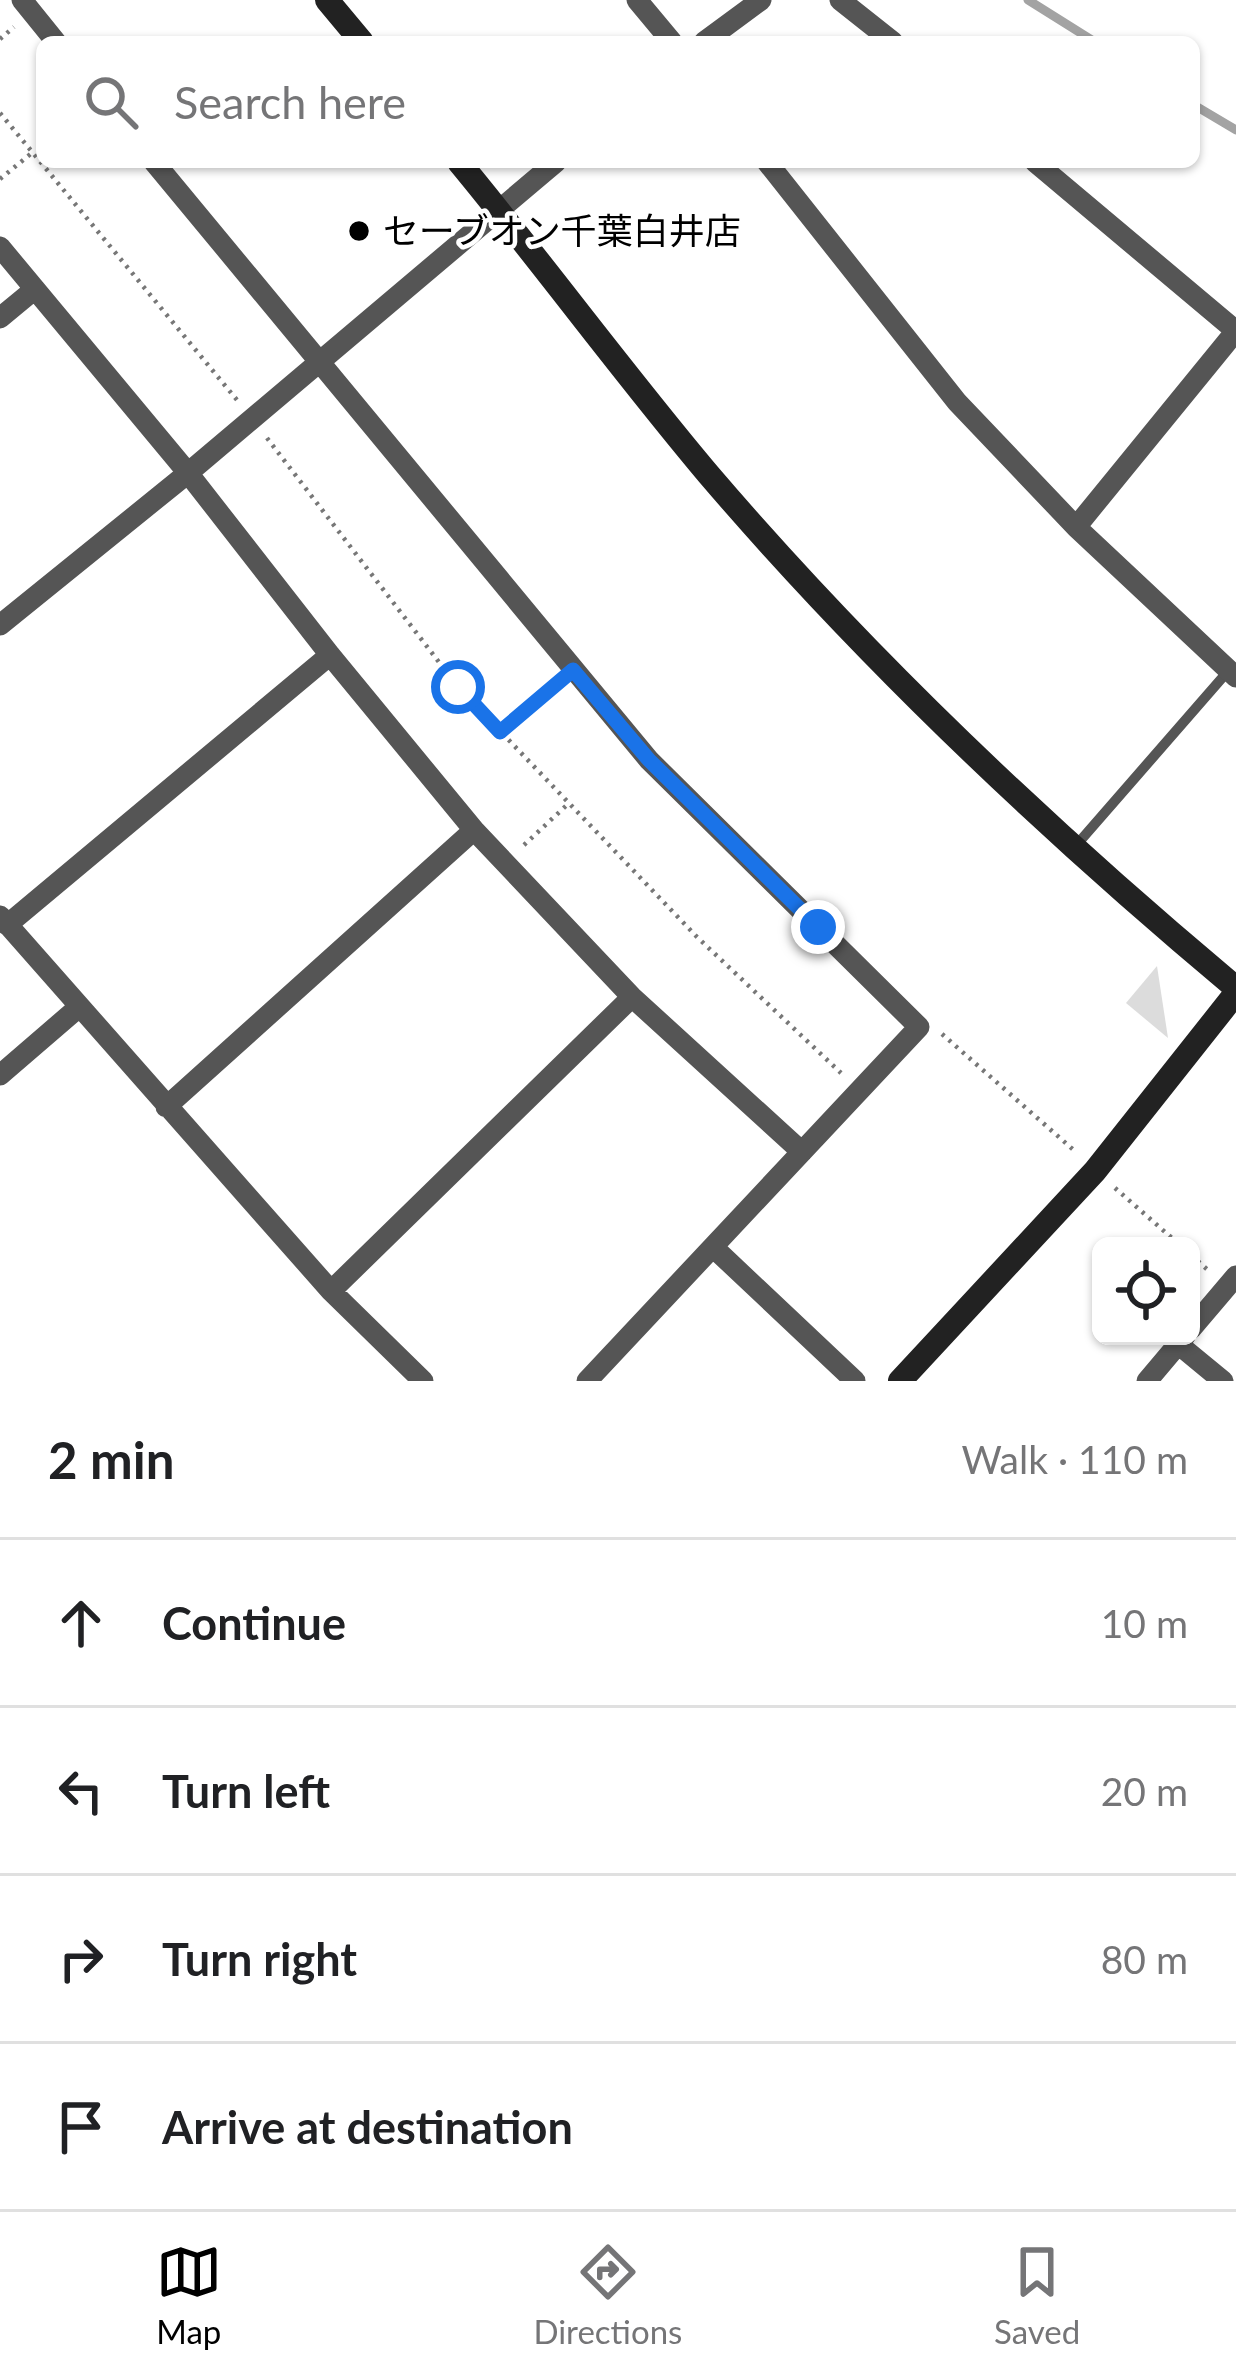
<!DOCTYPE html>
<meta charset="utf-8">
<style>
body{margin:0;font-family:Lato,"Noto Sans JP",sans-serif;background:#f2f2f2;color:#202124}
.controls{position:absolute;right:36px;bottom:36px;display:grid;overflow:hidden;border-radius:18px;box-shadow:0 3px 9px #0004}
.controls button{width:108px;height:108px;display:grid;place-items:center;padding:0;border:0;border-bottom:3px solid #e0e0e0;background:#fff;color:#202124;font:60px sans-serif}
.stop{position:absolute;width:36px;height:36px;margin:-27px;border:9px solid #1a73e8;border-radius:50%;background:#fff}
.stop.end{background:#1a73e8;border-color:#fff;box-shadow:0 3px 12px #0008}
.list{margin:0;padding:0;list-style:none}
h2{display:flex;justify-content:space-between;align-items:center;height:156px;margin:0;padding:0 48px;font-size:51px}
h2 small{font-size:39px;font-weight:400;color:#757577}
.list li{display:grid;grid-template-columns:78px 1fr auto;gap:36px;align-items:center;box-sizing:border-box;height:168px;padding:0 48px;border-top:3px solid #e0e0e0}
.list b{display:block;font-size:45px;white-space:nowrap}
.list em{font-size:39px;font-style:normal;color:#757577}
.icon{flex:none;width:66px;height:66px;fill:none;stroke:currentColor;stroke-width:2;stroke-linecap:round;stroke-linejoin:round}
.map{position:relative;flex:none;width:1236px;height:1381px;overflow:hidden}
.search{position:absolute;background:#fff;box-shadow:0 3px 9px #0004;left:36px;right:36px;top:36px;height:132px;display:flex;align-items:center;gap:30px;box-sizing:border-box;padding:0 42px;border-radius:18px;color:#757577;font-size:45px}
.sheet{height:828px;background:#fff}
nav{display:flex;justify-content:space-around;align-items:center;box-sizing:border-box;height:168px;border-top:3px solid #e0e0e0;background:#fff;font-size:33px;color:#757577}
nav a{display:grid;justify-items:center;gap:6px}
nav .on{color:#000}
.map>svg:first-child{display:block}
.green{fill:#dcdcdc}
.lines{fill:none;stroke-linecap:round;stroke-linejoin:round}
.stream{stroke:#a3a3a3;stroke-width:9}
.path{stroke:#777;stroke-width:4.5;stroke-dasharray:3 6;stroke-linecap:butt}
.lane{stroke:#555;stroke-width:10}
.street{stroke:#555;stroke-width:21}
.secondary{stroke:#222;stroke-width:24}
.route{stroke:#1a73e8;stroke-width:15}
.poi-dot{fill:#000;stroke:#fff;stroke-width:4.5}
.labels{text-anchor:middle;stroke-width:9;stroke-linejoin:round;paint-order:stroke}
.poi-label{font-size:36px;fill:#000;stroke:#fff;text-anchor:start}
</style>
<div class="map">
<svg width="1236" height="1381" viewBox="0 0 1236 1381">
<rect width="100%" height="100%" fill="#fff"/>
<path class="green" d="M1157,966L1168,1038L1126,1003Z"/>
<g class="lines">
<path class="stream" d="M1028,0L1095,42
M1194,105L1236,130"/>
<path class="path" d="M0,39L14,27
M0,113L237,400
M0,179L33,152
M267,438L458,687L697,937L841,1073
M500,732L555,685
M524,845L568,804
M942,1034L1077,1153
M1115,1188L1181,1246
M1191,1255L1209,1271"/>
<path class="lane" d="M1073,849L1229,670"/>
<path class="street" d="M22,0L56,42
M637,0L672,42
M840,0L893,42
M704,42L761,0
M154,162L649,760L919,1027L587,1381
M767,162L957,402L1076,527L1236,677
M1035,162L1236,331
M0,247L188,473L330,655L474,830L632,997L802,1152
M0,318L35,289
M1076,527L1236,331
M0,625L188,473L556,162
M0,916L331,1291L423,1381
M7,925L330,655
M0,1075L79,1007
M166,1107L474,830
M714,1248L855,1381
M331,1291L632,997
M1191,1329L1236,1276
M1178,1344L1223,1381
M1147,1381L1185,1336"/>
<path class="secondary" d="M327,0L362,42
M459,162C544,265 623,373 709,475C869,662 1047,830 1236,988
M900,1381L1095,1171L1236,993"/>
</g>
<g class="lines">
<path class="route" d="M458,687L500,732L573,670L649,760L818,927"/>
</g>
<circle class="poi-dot" cx="359" cy="231" r="12"/>
<g class="labels">
<g class="poi-label">
<text x="383" y="244">セーブオン千葉白井店</text>
</g>
</g>
</svg>
<div class="controls">
<button><svg class="icon" aria-label="locate" viewBox="0 0 24 24"><circle cx="12" cy="12" r="6"/><path d="M12 2v4M12 18v4M2 12h4M18 12h4"/></svg></button>
</div>
<div class="stop" style="left:458px;top:687px"></div>
<div class="stop end" style="left:818px;top:927px"></div>
<div class="search"><svg class="icon" aria-label="search" viewBox="0 0 24 24"><circle cx="10" cy="10" r="6"/><path d="M15 15l6 6"/></svg>Search here</div>
</div>
<section class="sheet">
<h2>2 min<small>Walk · 110 m</small></h2>
<ul class="list">
<li><svg class="icon" aria-label="ahead" viewBox="0 0 24 24"><path d="M12 20V5M6 11l6-6 6 6"/></svg><div><b>Continue</b></div><em>10 m</em></li>
<li><svg class="icon" aria-label="left" viewBox="0 0 24 24"><path d="M17 20v-9H6M10 6l-5 5 5 5"/></svg><div><b>Turn left</b></div><em>20 m</em></li>
<li><svg class="icon" aria-label="right" viewBox="0 0 24 24"><path d="M7 20v-9h11M14 6l5 5-5 5"/></svg><div><b>Turn right</b></div><em>80 m</em></li>
<li><svg class="icon" aria-label="arrive" viewBox="0 0 24 24"><path d="M6 21V4h12l-3 4 3 4H6"/></svg><div><b>Arrive at destination</b></div></li>
</ul>
</section>
<nav>
<a class="on"><svg class="icon" aria-label="map" viewBox="0 0 24 24"><path d="M3 6l6-2 6 2 6-2v14l-6 2-6-2-6 2zM9 4v14M15 6v14"/></svg>Map</a>
<a><svg class="icon" aria-label="directions" viewBox="0 0 24 24"><path d="M12 3l9 9-9 9-9-9zM9 14v-3h6M13 9l2 2-2 2"/></svg>Directions</a>
<a><svg class="icon" aria-label="saved" viewBox="0 0 24 24"><path d="M7 4h10v16l-5-4-5 4z"/></svg>Saved</a>
</nav>
